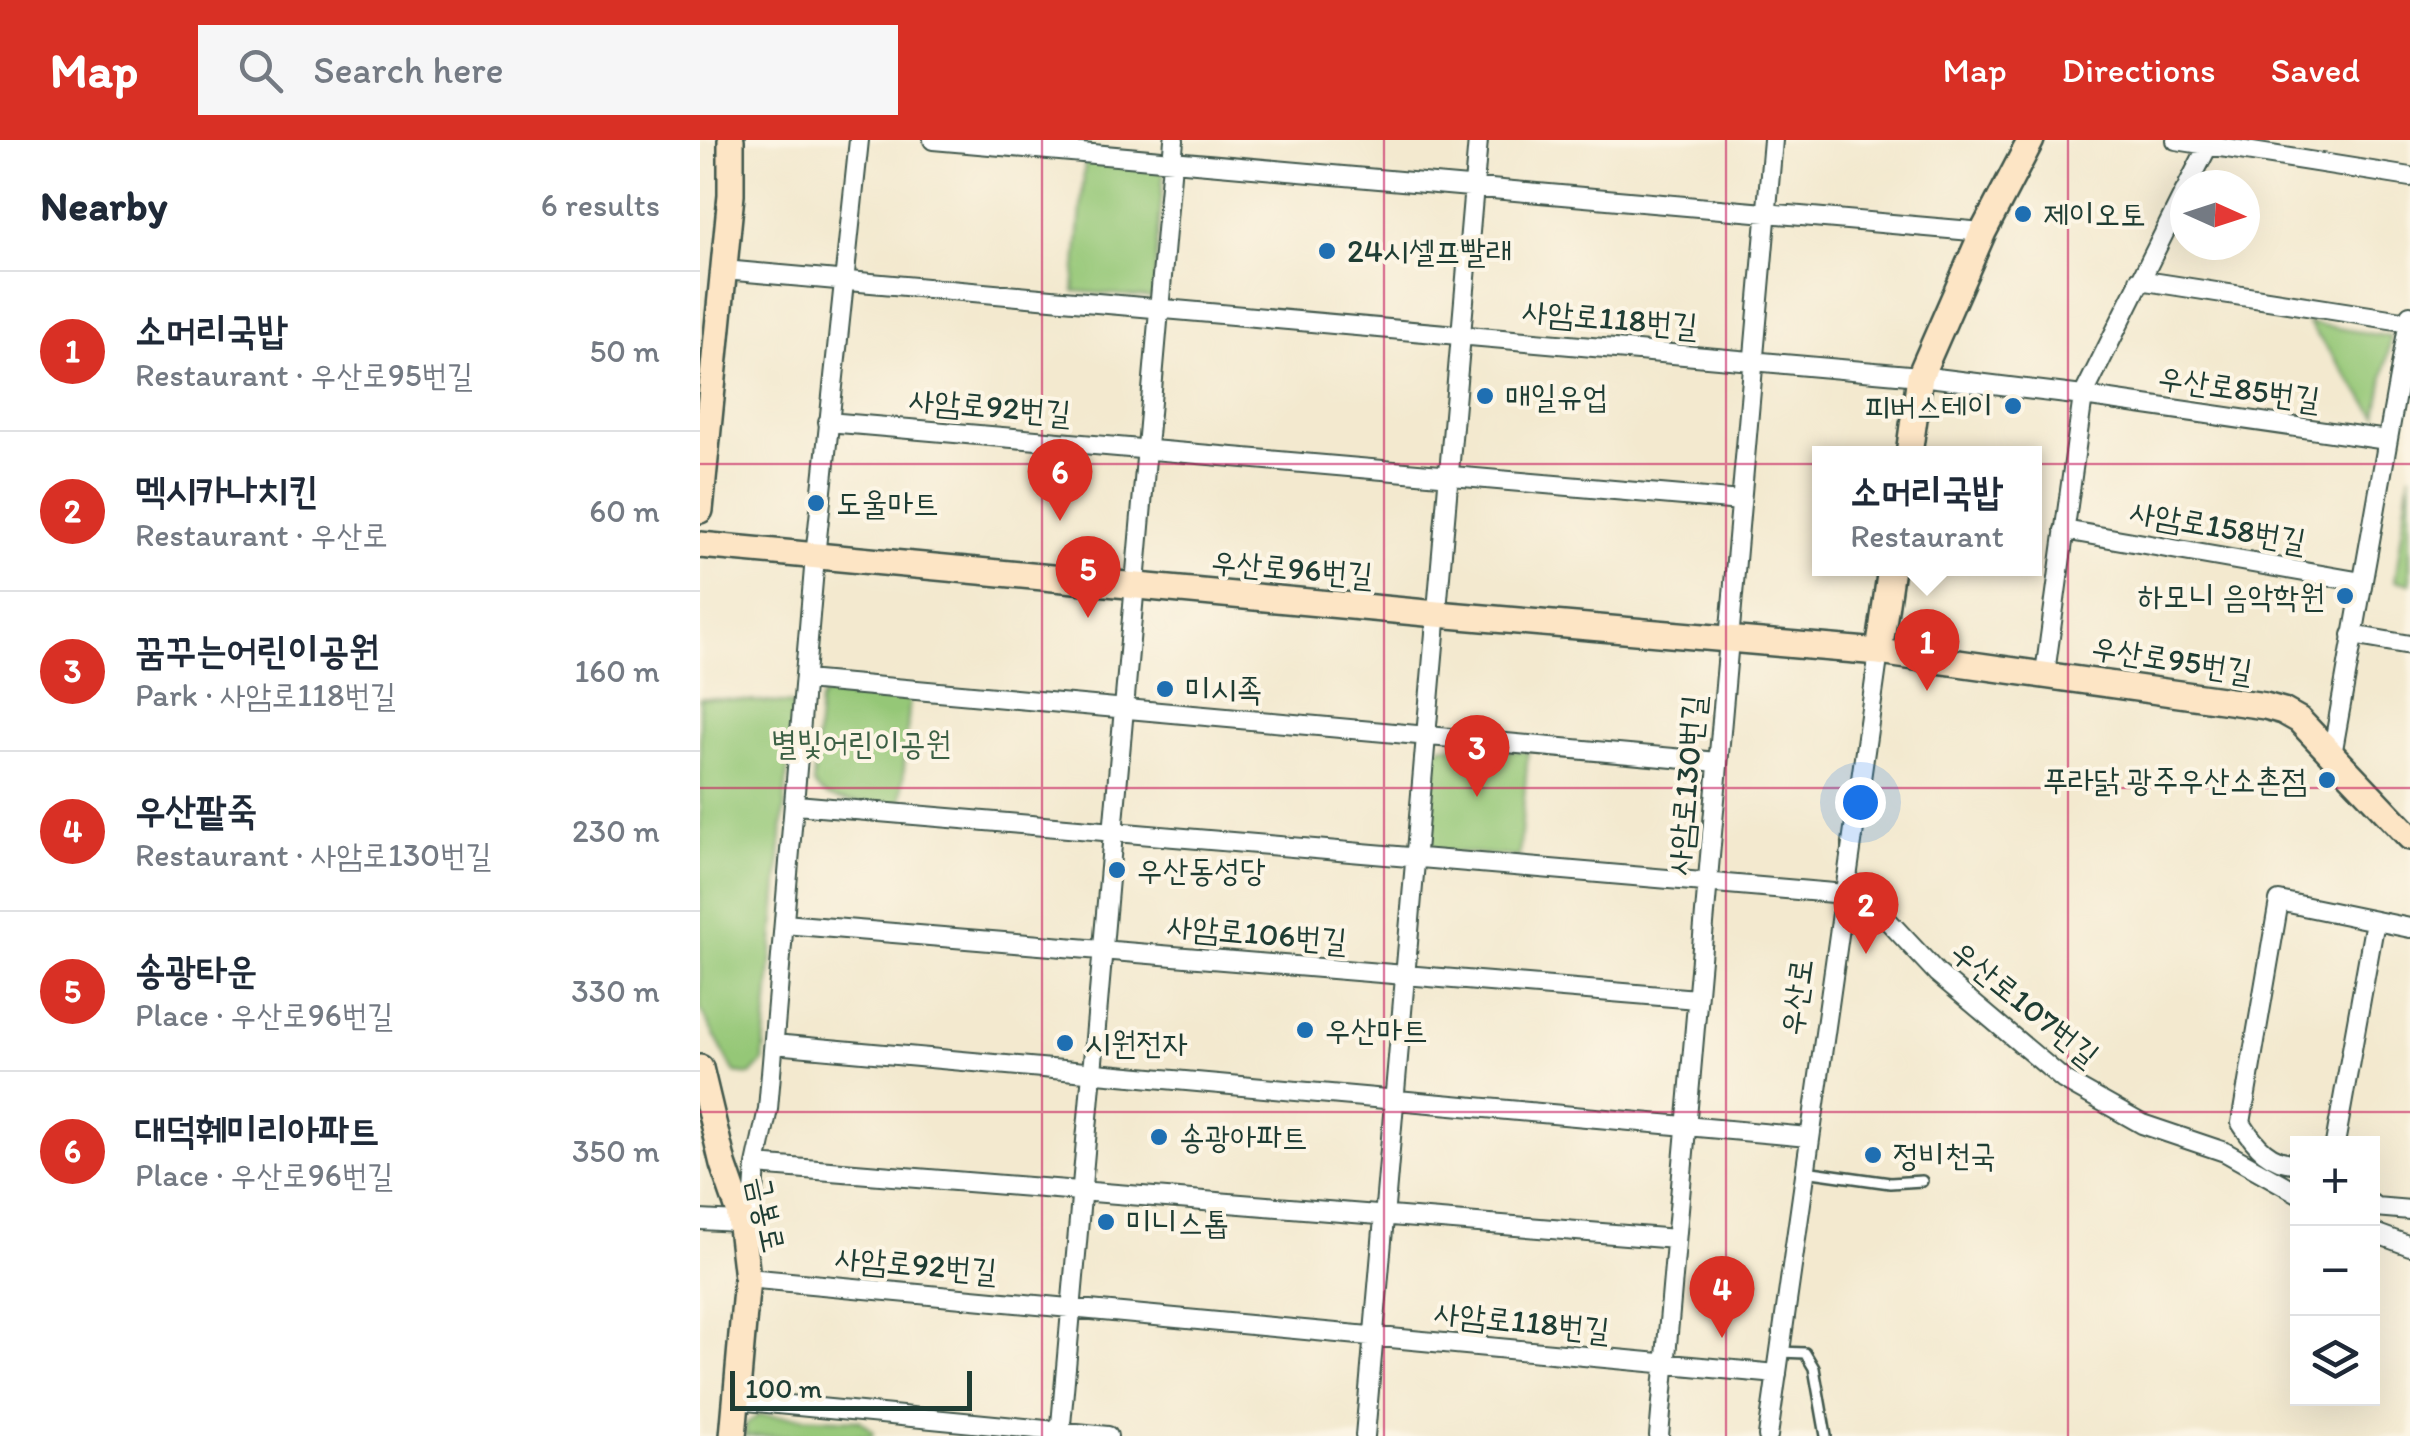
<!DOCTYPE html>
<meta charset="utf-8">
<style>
body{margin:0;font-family:Itim,"Poor Story",sans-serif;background:#f6f6f7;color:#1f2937}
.controls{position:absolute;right:30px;bottom:30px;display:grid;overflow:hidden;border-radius:0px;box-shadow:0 10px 40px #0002}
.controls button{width:90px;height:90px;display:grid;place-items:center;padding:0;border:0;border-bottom:2px solid #e0e1e3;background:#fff;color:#1f2937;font:50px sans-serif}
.compass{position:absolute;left:1470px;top:30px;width:90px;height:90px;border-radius:50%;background:#fff;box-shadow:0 10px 40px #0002;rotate:93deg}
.scale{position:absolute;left:30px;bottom:25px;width:242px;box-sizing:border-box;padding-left:10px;border:5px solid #1f3d34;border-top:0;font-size:28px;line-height:35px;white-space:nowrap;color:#1f3d34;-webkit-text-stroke:8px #fcf5e5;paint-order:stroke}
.you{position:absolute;left:1160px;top:662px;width:35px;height:35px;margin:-25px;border:8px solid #fff;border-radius:50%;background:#1a73e8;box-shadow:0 0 0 15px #1a73e833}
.badge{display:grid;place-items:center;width:65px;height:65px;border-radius:50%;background:#d93025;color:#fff;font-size:32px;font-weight:700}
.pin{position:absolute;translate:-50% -82px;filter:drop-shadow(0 2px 5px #0008)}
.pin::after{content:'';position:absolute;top:52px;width:35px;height:30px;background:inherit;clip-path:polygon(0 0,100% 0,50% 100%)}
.popup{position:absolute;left:1112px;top:306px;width:230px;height:130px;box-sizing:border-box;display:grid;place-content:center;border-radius:0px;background:#fff;filter:drop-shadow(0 2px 8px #0005);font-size:32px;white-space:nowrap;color:#747a83}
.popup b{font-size:38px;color:#1f2937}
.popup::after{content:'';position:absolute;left:50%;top:100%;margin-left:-20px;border:20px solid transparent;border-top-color:#fff}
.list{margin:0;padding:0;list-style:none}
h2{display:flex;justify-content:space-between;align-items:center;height:130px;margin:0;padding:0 40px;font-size:42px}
h2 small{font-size:32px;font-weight:400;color:#747a83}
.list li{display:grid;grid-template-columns:65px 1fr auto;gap:30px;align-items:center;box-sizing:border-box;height:160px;padding:0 40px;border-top:2px solid #e0e1e3}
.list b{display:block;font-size:38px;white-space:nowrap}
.list p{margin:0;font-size:32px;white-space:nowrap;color:#747a83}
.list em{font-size:32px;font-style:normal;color:#747a83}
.icon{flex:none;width:55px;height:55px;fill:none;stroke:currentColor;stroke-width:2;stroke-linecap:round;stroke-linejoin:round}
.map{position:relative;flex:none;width:1710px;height:1296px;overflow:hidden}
header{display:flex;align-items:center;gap:60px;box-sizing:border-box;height:140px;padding:0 50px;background:#d93025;color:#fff}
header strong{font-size:48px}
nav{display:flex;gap:55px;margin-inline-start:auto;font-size:35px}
.search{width:700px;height:90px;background:#f6f6f7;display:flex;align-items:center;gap:25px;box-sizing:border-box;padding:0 35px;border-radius:0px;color:#747a83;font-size:38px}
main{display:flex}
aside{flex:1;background:#fff}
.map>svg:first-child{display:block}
.green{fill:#95c777;stroke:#5a8256;stroke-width:2.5}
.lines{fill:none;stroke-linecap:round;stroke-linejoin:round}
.lane-casing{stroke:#3f574b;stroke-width:14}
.street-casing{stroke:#3f574b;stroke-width:22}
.secondary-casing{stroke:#3f574b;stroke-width:30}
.lane{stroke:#fff;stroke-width:9}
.street{stroke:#fff;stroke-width:18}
.secondary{stroke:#fde5c5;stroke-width:25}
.grid{fill:none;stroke:#c2185b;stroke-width:2.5;stroke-opacity:0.55}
.poi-dot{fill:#1f6fb2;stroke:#fcf5e5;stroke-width:4}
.labels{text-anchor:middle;stroke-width:8;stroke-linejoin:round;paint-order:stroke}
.poi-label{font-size:32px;fill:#1f3d34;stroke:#fcf5e5;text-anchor:start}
.street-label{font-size:32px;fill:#1f3d34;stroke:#fcf5e5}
.park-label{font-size:32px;fill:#3c6045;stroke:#fcf5e5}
</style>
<header>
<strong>Map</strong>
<div class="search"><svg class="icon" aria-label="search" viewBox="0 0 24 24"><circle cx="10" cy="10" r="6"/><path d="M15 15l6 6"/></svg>Search here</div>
<nav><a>Map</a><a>Directions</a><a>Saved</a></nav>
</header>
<main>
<aside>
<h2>Nearby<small>6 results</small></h2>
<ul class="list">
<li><span class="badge">1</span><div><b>소머리국밥</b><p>Restaurant · 우산로95번길</p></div><em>50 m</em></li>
<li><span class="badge">2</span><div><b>멕시카나치킨</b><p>Restaurant · 우산로</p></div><em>60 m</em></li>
<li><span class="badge">3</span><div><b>꿈꾸는어린이공원</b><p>Park · 사암로118번길</p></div><em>160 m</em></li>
<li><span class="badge">4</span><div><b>우산팥죽</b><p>Restaurant · 사암로130번길</p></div><em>230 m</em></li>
<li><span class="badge">5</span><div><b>송광타운</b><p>Place · 우산로96번길</p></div><em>330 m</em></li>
<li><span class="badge">6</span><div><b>대덕훼미리아파트</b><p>Place · 우산로96번길</p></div><em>350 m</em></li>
</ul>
</aside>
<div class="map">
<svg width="1710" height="1296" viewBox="0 0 1710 1296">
<rect width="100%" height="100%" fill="#fcf5e5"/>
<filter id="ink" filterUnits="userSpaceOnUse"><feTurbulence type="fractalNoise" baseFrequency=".01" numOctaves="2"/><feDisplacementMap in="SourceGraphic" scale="20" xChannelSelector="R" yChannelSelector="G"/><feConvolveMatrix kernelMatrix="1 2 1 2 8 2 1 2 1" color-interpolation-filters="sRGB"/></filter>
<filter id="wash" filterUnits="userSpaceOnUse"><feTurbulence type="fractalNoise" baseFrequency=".0048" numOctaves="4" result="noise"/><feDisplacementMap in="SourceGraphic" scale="40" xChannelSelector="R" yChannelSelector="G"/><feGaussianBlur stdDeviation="2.25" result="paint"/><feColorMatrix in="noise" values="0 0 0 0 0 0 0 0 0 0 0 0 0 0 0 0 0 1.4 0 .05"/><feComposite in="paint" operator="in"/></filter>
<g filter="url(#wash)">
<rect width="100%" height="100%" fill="#f3e9cf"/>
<path class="green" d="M385,21L464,28L453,158L374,151Z
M1608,183L1691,197L1677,276Z
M1710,334V443L1695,441Z
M138,550L210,556L201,664C176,662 127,668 113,643L120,562L125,554Z
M0,558L93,564L63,922L51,935L35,933L0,869Z
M743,606L828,612L819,717L732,710L725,702L734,612Z
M59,1275L159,1280L173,1291L172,1296H45L46,1284Z"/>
</g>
<g filter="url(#ink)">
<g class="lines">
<defs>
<path id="lane" d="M1105,1031L1190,1043L1222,1041
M1080,1212L1105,1213L1114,1228L1126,1296"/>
<path id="street" d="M233,0L1283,92
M1476,0L1710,37
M1488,45L1508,6
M24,130L1220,236L1383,256L1687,300
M1439,140L1709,182
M128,282L1041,361
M1364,390L1662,442
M1652,495L1710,505
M1345,533L1383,256L1485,51
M105,540L1018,622
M1632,615L1710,175
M96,665L1145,754
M1147,737L1237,833L1364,940L1442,984L1525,1012L1598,1053
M84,784L997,859
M74,904L1108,997
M1635,1004L1675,781
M1598,1023C1570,1024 1555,1005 1541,983L1579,761L1710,788
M56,1025L68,969L115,417L159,0
M1672,1064L1675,1067L1710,1070
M0,1080L38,1082
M1672,1092L1710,1106
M51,1097L56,1025L976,1099
M48,1128L47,1138L1077,1234
M37,1260L408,1296
M360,1296L474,0
M665,1296L778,0
M959,1296L1073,0
M1068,1296L1179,512"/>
<path id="secondary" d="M1209,314L1220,236L1283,92L1331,0
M0,370L31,55V0
M0,405L737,474L1179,512L1565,566L1583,571L1599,580L1710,697
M1179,512L1191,428
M0,928L23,1024L39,1070L47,1138L33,1296"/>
</defs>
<use href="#lane" class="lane-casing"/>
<use href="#street" class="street-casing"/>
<use href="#secondary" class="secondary-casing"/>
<use href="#lane" class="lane"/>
<use href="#street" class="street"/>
<use href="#secondary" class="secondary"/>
</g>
</g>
<path class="grid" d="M342,0V1296M684,0V1296M1026,0V1296M1368,0V1296M0,324H1710M0,648H1710M0,972H1710"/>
<g class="poi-dot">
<circle cx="1323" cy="74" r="10"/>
<circle cx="627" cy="111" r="10"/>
<circle cx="785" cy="256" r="10"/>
<circle cx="1313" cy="266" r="10"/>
<circle cx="116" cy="363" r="10"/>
<circle cx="1645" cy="456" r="10"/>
<circle cx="465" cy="549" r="10"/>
<circle cx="1627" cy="640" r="10"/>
<circle cx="417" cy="730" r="10"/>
<circle cx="605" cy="890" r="10"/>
<circle cx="365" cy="903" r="10"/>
<circle cx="459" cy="997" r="10"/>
<circle cx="1173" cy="1015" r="10"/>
<circle cx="406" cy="1082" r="10"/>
</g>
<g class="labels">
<g class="poi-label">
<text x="1343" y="85">제이오토</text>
<text x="647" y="122">24시셀프빨래</text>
<text x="805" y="267">매일유업</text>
<text x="1293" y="277" text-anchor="end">피버스테이</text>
<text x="136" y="374">도울마트</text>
<text x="1625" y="467" text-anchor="end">하모니 음악학원</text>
<text x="485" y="560">미시족</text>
<text x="1607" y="651" text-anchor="end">푸라닭 광주우산소촌점</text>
<text x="437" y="741">우산동성당</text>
<text x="625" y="901">우산마트</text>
<text x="385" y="914">시원전자</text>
<text x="479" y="1008">송광아파트</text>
<text x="1193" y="1026">정비천국</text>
<text x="426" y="1093">미니스톱</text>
</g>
<g class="street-label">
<text transform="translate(910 178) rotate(5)" y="11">사암로118번길</text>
<text transform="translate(1539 248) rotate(8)" y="11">우산로85번길</text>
<text transform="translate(290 266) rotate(5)" y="11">사암로92번길</text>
<text transform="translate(1518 386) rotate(10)" y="11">사암로158번길</text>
<text transform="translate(592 428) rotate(5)" y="11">우산로96번길</text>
<text transform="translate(1472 519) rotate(9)" y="11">우산로95번길</text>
<text transform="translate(986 645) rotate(-85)" y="11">사암로130번길</text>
<text transform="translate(557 793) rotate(5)" y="11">사암로106번길</text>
<text transform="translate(1096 857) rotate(-82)" y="11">우산로</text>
<text transform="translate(1325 863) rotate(39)" y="11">우산로107번길</text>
<text transform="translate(67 1074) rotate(78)" y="11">금봉로</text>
<text transform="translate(216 1124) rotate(5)" y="11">사암로92번길</text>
<text transform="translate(822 1181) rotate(6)" y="11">사암로118번길</text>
</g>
<g class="park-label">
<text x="161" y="614">별빛어린이공원</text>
</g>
</g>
</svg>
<div class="controls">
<button>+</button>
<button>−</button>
<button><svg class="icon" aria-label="layers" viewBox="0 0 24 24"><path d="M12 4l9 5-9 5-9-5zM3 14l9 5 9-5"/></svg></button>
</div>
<svg class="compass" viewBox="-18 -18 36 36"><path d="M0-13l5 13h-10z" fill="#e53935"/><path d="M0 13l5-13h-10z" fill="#747a83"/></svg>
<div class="scale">100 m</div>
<div class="you"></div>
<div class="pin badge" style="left:1227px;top:551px">1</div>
<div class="popup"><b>소머리국밥</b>Restaurant</div>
<div class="pin badge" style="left:1166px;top:814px">2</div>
<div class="pin badge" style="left:777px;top:657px">3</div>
<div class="pin badge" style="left:1022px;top:1198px">4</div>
<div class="pin badge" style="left:388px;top:478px">5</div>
<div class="pin badge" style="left:360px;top:381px">6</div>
</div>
</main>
